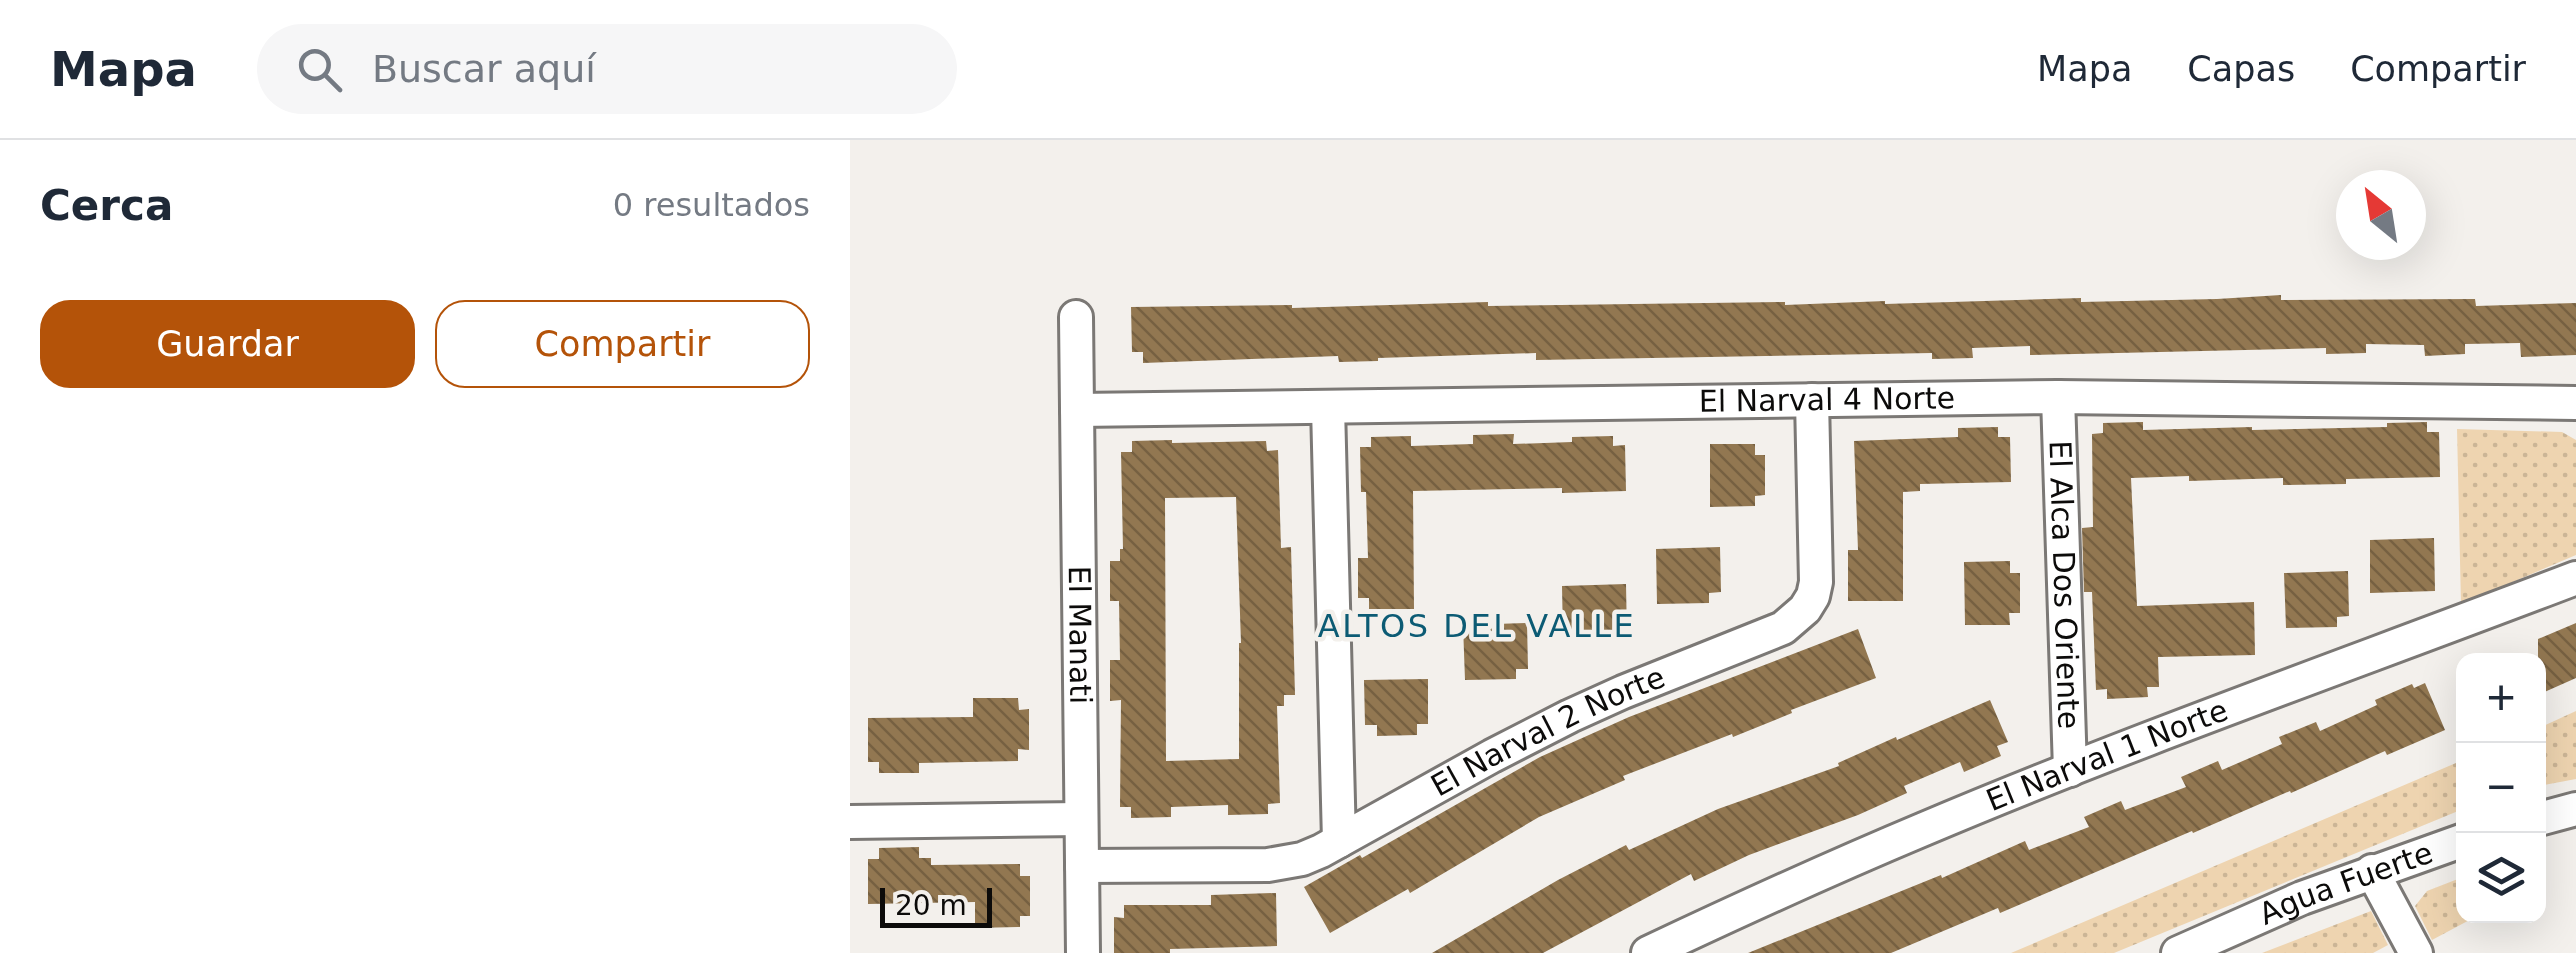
<!DOCTYPE html>
<html lang="es">
<meta charset="utf-8">
<style>
body{margin:0;font-family:"DejaVu Sans",sans-serif;background:#f6f6f7;color:#1f2937}
.controls{position:absolute;right:30px;bottom:30px;display:grid;overflow:hidden;border-radius:20px;box-shadow:0 10px 40px #0002}
.controls button{width:90px;height:90px;display:grid;place-items:center;padding:0;border:0;border-bottom:2px solid #e0e1e3;background:#fff;color:#1f2937;font:50px sans-serif}
.compass{position:absolute;left:1486px;top:30px;width:90px;height:90px;border-radius:50%;background:#fff;box-shadow:0 10px 40px #0002;rotate:330deg}
.scale{position:absolute;left:30px;bottom:25px;width:112px;box-sizing:border-box;padding-left:10px;border:5px solid #0c0b0a;border-top:0;font-size:28px;line-height:35px;white-space:nowrap;color:#0c0b0a;-webkit-text-stroke:8px #f3f0ec;paint-order:stroke}
.list{margin:0;padding:0;list-style:none}
h2{display:flex;justify-content:space-between;align-items:center;height:130px;margin:0;padding:0 40px;font-size:42px}
h2 small{font-size:32px;font-weight:400;color:#747a83}
.actions{display:flex;gap:20px;padding:30px 40px}
.actions a{flex:1;padding:22px 0;border:2px solid #b45309;border-radius:30px;text-align:center;font-size:35px;color:#b45309}
.actions .main{background:#b45309;color:#fff}
.icon{flex:none;width:55px;height:55px;fill:none;stroke:currentColor;stroke-width:2;stroke-linecap:round;stroke-linejoin:round}
.map{position:relative;flex:none;width:1726px;height:813px;overflow:hidden}
header{display:flex;align-items:center;gap:60px;box-sizing:border-box;height:140px;padding:0 50px;background:#fff;border-bottom:2px solid #e0e1e3}
header strong{font-size:48px}
nav{display:flex;gap:55px;margin-inline-start:auto;font-size:35px}
.search{width:700px;height:90px;background:#f6f6f7;display:flex;align-items:center;gap:25px;box-sizing:border-box;padding:0 35px;border-radius:55px;color:#747a83;font-size:38px}
main{display:flex}
aside{flex:1;background:#fff}
.map>svg:first-child{display:block}
.park{fill:url(#park-dots)}
.building{fill:url(#building-back-hatch);fill-rule:evenodd}
.lines{fill:none;stroke-linecap:round;stroke-linejoin:round}
.street-casing{stroke:#7b7875;stroke-width:38}
.street{stroke:#fff;stroke-width:32}
.labels{text-anchor:middle;stroke-width:9;stroke-linejoin:round;paint-order:stroke}
.street-label{font-size:30px;fill:#0c0b0a;stroke:#f3f0ec}
.neighbourhood-label{font-size:32px;letter-spacing:2.5px;fill:#0c5b74;stroke:#f3f0ec}
</style>
<header>
<strong>Mapa</strong>
<div class="search"><svg class="icon" aria-label="search" viewBox="0 0 24 24"><circle cx="10" cy="10" r="6"/><path d="M15 15l6 6"/></svg>Buscar aquí</div>
<nav><a>Mapa</a><a>Capas</a><a>Compartir</a></nav>
</header>
<main>
<aside>
<h2>Cerca<small>0 resultados</small></h2>
<ul class="list">
</ul>
<div class="actions"><a class="main">Guardar</a><a>Compartir</a></div>
</aside>
<div class="map">
<svg width="1726" height="813" viewBox="0 0 1726 813">
<defs>
<pattern id="park-dots" width="8" height="8" patternUnits="userSpaceOnUse" patternTransform="scale(2.5)"><rect width="8" height="8" fill="#eed4b0"/><path d="M2 2h.1M6 6h.1" fill="none" stroke="#cbb596" stroke-width="1.8" stroke-linecap="round"/></pattern>
<pattern id="building-back-hatch" width="6" height="6" patternUnits="userSpaceOnUse" patternTransform="scale(2.5)"><rect width="6" height="6" fill="#927751"/><path d="M-1 5l2 2M0 0l6 6M5-1l2 2" fill="none" stroke="#766041"/></pattern>
</defs>
<rect width="100%" height="100%" fill="#f3f0ec"/>
<path class="park" d="M1607,289L1712,292L1726,300V415L1611,464Z
M1726,571V639L1689,646V588Z
M1613,620V669L1264,813H1161Z
M1613,737L1614,776H1627L1582,800L1565,766L1577,751Z
M1521,771L1538,805L1523,813H1412Z"/>
<path class="building" d="M1431,155V160L1625,159L1626,166L1726,163V215L1671,217L1670,203L1615,204V214L1575,216L1574,205L1516,204V213L1476,214V208L1180,215V206L1122,208L1123,218L1082,219V213L686,220V213L528,218V221L489,222L488,216L293,223V212H282L281,167L442,165V168L638,162V166L935,162V165L1035,161V164L1231,158V162L1367,159Z
M1293,282V290L1402,287V290L1537,287V283L1577,282V292H1589L1590,337L1496,339V344L1433,345V338L1339,341V336L1281,338L1287,466L1404,462L1405,515L1308,517L1309,547H1297L1298,557L1257,559V549L1246,550L1242,452H1234L1232,388L1243,387L1242,294L1253,293V283Z
M1148,287V297H1160L1161,342L1070,344V351L1053,352V461H998V410H1008L1004,301L1108,297V288Z
M664,294L663,304L722,302V297L763,296V306L775,305L776,351L712,353V348L563,351L564,469H519V458H508V418H518L516,352H511L510,307H521V297L561,296V306L623,304V295Z
M322,300V303L416,301L417,311L428,310L431,408L441,407L445,555H434V566H427L430,663L418,664V674L378,675V665L321,667V677L281,678V667H270L271,560L260,561V520H270L269,461H260V421H270V409H273L271,312H282V301ZM386,357L391,503H389V619L316,621L315,358Z
M860,304H905V315H915V355L905,356V366L860,367Z
M1584,398L1585,451L1520,453V400Z
M870,407L871,452L859,453V463L807,464L806,409Z
M1160,421V433H1170V473H1159L1160,485H1115L1114,422Z
M1498,431L1499,476L1487,477V487L1436,488L1434,433Z
M776,444L777,497L713,498L712,446Z
M677,483L678,529H666V539L615,540L613,485Z
M1726,483V538L1688,555V499Z
M1008,489L1026,538L941,570L942,573L883,597L882,594L773,636L775,640L689,677L560,753L558,749L480,793L454,747L510,715L512,718L690,617L779,577Z
M578,539V584H567V595L527,596V585H515L514,540Z
M1575,543L1595,590L1537,615L1535,611L1441,653L1440,651L1343,693L1342,691L1150,773L1148,768L1041,813H898L1091,735L1092,738L1175,701L1179,710L1239,687L1234,677L1271,661L1275,670L1336,647L1331,637L1368,621L1372,630L1432,604L1429,597L1466,582L1470,591L1527,565L1525,560L1562,544L1564,548Z
M123,558H168L169,570L179,569V610L168,609V621L69,623V633H29V622H18V578L123,577Z
M1140,560L1158,602L1147,606L1151,616L1114,632L1110,622L1054,646L1057,653L1008,675L899,715L844,741L841,734L693,813H582L708,740L776,705L779,710L868,669L989,626L988,623L1046,597L1047,600Z
M69,707V718H81V725L170,724V736H180V776H170V787L125,788V762L18,764V719H29V708Z
M426,753L427,806L320,809V813H264V777L274,778V765H361V755Z"/>
<g class="lines">
<defs>
<g id="street">
<path id="s1" d="M226,177L233,813"/>
<path id="s2" d="M1208,257L1220,630"/>
<path d="M478,267L489,701"/>
<path id="s3" d="M227,270L1208,257L1726,263"/>
<path d="M1689,679L1726,669"/>
<path d="M0,682L231,679"/>
<path id="s4" d="M232,726L418,725L452,719L471,711L642,616L720,576L773,552L933,488L955,469L963,456L966,442L962,260"/>
<path d="M1522,731L1566,813"/>
<path id="s5" d="M798,813C889,770 981,728 1074,689C1289,598 1509,521 1726,438"/>
<path id="s6" d="M1328,813L1452,758L1614,700"/>
</g>
</defs>
<use href="#street" class="street-casing"/>
<use href="#street" class="street"/>
</g>
<g class="labels">
<g class="street-label">
<text dy="10" stroke="none"><textPath href="#s3" startOffset="750">El Narval 4 Norte</textPath></text>
<text dy="10" stroke="none"><textPath href="#s2" startOffset="188">El Alca Dos Oriente</textPath></text>
<text dy="10" stroke="none"><textPath href="#s1" startOffset="318">El Manati</textPath></text>
<text dy="10" stroke="none"><textPath href="#s4" startOffset="498">El Narval 2 Norte</textPath></text>
<text dy="10" stroke="none"><textPath href="#s5" startOffset="500">El Narval 1 Norte</textPath></text>
<text dy="10" stroke="none"><textPath href="#s6" startOffset="182">Agua Fuerte</textPath></text>
</g>
<g class="neighbourhood-label">
<text x="627" y="497">ALTOS DEL VALLE</text>
</g>
</g>
</svg>
<div class="controls">
<button>+</button>
<button>−</button>
<button><svg class="icon" aria-label="layers" viewBox="0 0 24 24"><path d="M12 4l9 5-9 5-9-5zM3 14l9 5 9-5"/></svg></button>
</div>
<svg class="compass" viewBox="-18 -18 36 36"><path d="M0-13l5 13h-10z" fill="#e53935"/><path d="M0 13l5-13h-10z" fill="#747a83"/></svg>
<div class="scale">20 m</div>
</div>
</main>
